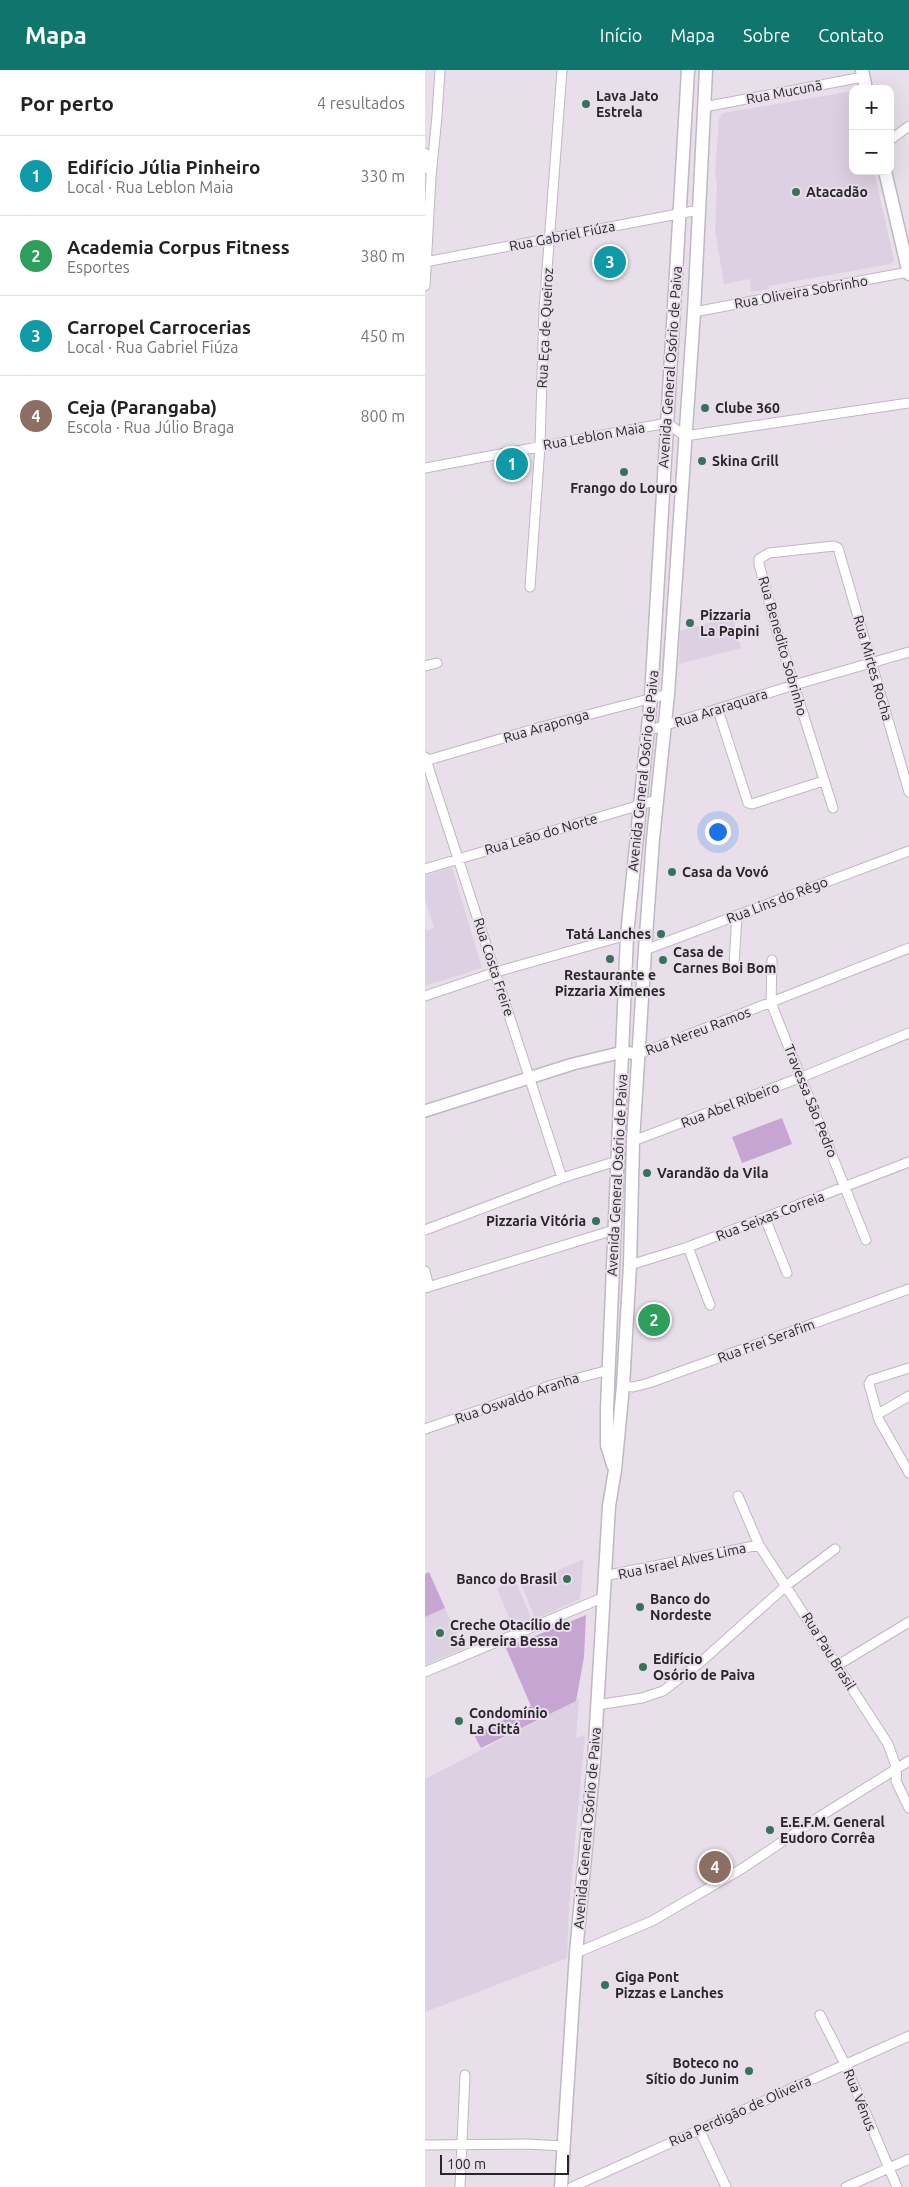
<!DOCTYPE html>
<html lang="pt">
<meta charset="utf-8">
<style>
body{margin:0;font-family:Ubuntu,sans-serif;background:#f6f6f6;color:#222}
.controls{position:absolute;right:15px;top:15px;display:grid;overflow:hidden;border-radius:10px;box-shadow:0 5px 20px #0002}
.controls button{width:45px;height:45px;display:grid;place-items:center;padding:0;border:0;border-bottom:1px solid #e0e0e0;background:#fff;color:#222;font:25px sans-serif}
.scale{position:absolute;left:15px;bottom:12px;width:129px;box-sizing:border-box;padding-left:5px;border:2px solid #29262a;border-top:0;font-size:14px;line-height:18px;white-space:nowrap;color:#29262a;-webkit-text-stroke:4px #e8dfeb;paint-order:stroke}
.you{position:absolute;left:292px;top:761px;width:18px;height:18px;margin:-12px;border:4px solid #fff;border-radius:50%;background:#1a73e8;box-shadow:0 0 0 8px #1a73e833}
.badge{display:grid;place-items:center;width:32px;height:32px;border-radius:50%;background:#0f766e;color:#fff;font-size:16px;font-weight:700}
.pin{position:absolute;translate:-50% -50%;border:2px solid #fff;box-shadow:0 1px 5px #0006}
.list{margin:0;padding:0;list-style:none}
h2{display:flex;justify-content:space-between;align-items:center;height:65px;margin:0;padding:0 20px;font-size:21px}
h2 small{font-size:16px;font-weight:400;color:#767676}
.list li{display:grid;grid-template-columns:32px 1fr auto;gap:15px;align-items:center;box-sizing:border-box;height:80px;padding:0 20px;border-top:1px solid #e0e0e0}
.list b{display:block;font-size:19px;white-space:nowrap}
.list p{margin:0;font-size:16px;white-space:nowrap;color:#767676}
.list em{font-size:16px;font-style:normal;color:#767676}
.map{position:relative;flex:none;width:484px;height:2117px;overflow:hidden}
header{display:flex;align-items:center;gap:30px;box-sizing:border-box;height:70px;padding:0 25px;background:#0f766e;color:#fff}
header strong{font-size:24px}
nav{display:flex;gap:28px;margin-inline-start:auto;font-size:18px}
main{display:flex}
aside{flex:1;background:#fff}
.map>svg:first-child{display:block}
.built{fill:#ddd0e2}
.green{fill:#c6a5d2}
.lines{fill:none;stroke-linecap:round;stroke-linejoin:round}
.street-casing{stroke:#bfb7c2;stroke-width:11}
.secondary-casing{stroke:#bfb7c2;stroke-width:14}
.primary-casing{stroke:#bfb7c2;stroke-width:15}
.street{stroke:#fff;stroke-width:9}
.secondary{stroke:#fff;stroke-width:11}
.primary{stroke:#fff;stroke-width:12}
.poi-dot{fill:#37725c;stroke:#e8dfeb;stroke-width:2}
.labels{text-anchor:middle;stroke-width:4;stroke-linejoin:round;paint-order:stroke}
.street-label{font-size:14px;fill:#29262a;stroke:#e8dfeb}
.poi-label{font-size:14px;font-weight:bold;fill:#29262a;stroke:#e8dfeb;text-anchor:start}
</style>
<header>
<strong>Mapa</strong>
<nav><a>Início</a><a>Mapa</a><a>Sobre</a><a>Contato</a></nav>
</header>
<main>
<aside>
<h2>Por perto<small>4 resultados</small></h2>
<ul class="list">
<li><span class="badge" style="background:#0f9aa8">1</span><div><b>Edifício Júlia Pinheiro</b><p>Local · Rua Leblon Maia</p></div><em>330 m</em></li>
<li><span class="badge" style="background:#2e9e5b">2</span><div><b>Academia Corpus Fitness</b><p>Esportes</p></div><em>380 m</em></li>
<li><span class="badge" style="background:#0f9aa8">3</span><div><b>Carropel Carrocerias</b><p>Local · Rua Gabriel Fiúza</p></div><em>450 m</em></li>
<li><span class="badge" style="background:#8d6e63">4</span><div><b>Ceja (Parangaba)</b><p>Escola · Rua Júlio Braga</p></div><em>800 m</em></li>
</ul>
</aside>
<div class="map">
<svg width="484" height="2117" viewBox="0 0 484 2117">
<rect width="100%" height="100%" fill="#e8dfeb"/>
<path class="built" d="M428,21V101H449L469,190L466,194L343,216L344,219L326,222L325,209L299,214L290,160L292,114L290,100L294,49L298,43Z
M307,546L316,578L254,594L255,561Z
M27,797L57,898L0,916V861L9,858L0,829V806Z
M159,1489L155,1529L110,1549L97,1516Z
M90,1510L107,1550L88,1558L72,1518Z
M20,1538L38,1579L0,1595V1547Z
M154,1629L151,1668L160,1665L144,1836L142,1888L0,1942V1709Z"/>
<path class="green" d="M357,1048L367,1074L317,1093L307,1067Z
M4,1502L20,1538L0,1547V1504Z
M161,1545L159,1587L151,1631L56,1678L49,1665L106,1636L81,1578Z"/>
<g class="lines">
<defs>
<path id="street" d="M279,37L438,7
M465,70L484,56
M0,83L4,100
M0,192L274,140
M0,216L6,107L12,46L15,0
M269,242L483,202
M0,398L242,353L260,366L484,333
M105,517L115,376L119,240L137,0
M0,596L12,593
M293,640L323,733L327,734L398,711
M222,661L369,615L484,582
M0,687L137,1108
M0,691L116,657L243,624
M408,738L351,558L334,494V489L344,483L409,476L413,478L484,722
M0,799L232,730
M220,880L484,781
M347,890L346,933L441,1170
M309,894L312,845
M0,926L71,902L202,865
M214,984L484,878
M208,1071L377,1007L484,963
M340,1148L362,1203
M0,1160L137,1108L192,1091
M263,1177L285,1235
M205,1195L263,1177L484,1092
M0,1201L4,1217
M0,1218L189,1160
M484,1298L446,1310L444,1314L454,1350L484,1403
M198,1316L208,1317L224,1313L484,1219
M453,1344L484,1326
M0,1359L130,1314L184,1300
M313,1426L334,1475L463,1674L472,1699L471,1711L484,1738
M179,1506L334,1475
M413,1595L484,1552
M0,1602L177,1528
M172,1635L217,1628L238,1621L277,1591L362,1515L410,1479
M151,1883L227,1851L318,1798L394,1747L484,1691
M395,1945L420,1994L472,2117
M274,2059L301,2117
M0,2075L101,2074L139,2076
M35,2117L40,2005
M147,2117L484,1966
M421,2117L484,2089"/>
<path id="secondary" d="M0,1041L148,994L198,982L214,984"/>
<path id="primary" d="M437,0L441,19
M460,101L484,204
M188,1395L182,1375V1339L202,865L226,627L263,0
M136,2117L151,1883L169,1691L184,1436L190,1400L198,1316L205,1195L208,1071L220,880L228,769L243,624L269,242L281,0"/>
</defs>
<use href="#street" class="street-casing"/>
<use href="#secondary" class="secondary-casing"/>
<use href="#primary" class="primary-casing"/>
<use href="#street" class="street"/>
<use href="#secondary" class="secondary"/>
<use href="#primary" class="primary"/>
</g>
<g class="poi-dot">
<circle cx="161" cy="34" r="5"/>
<circle cx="371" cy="122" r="5"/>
<circle cx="280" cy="338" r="5"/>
<circle cx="277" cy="391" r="5"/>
<circle cx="199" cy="402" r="5"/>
<circle cx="265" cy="553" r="5"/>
<circle cx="247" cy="802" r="5"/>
<circle cx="236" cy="864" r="5"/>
<circle cx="185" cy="889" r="5"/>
<circle cx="238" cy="890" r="5"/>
<circle cx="222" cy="1103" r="5"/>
<circle cx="171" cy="1151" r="5"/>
<circle cx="142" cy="1509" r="5"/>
<circle cx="215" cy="1537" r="5"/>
<circle cx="15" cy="1563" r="5"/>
<circle cx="218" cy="1597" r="5"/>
<circle cx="34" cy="1651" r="5"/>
<circle cx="345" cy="1760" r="5"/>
<circle cx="180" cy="1915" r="5"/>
<circle cx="324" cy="2001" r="5"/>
</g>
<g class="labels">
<g class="street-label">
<text transform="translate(359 22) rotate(-11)" y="5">Rua Mucunã</text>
<text transform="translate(137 166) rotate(-11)" y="5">Rua Gabriel Fiúza</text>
<text transform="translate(376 222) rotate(-10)" y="5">Rua Oliveira Sobrinho</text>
<text transform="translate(120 258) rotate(-87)" y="5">Rua Eça de Queiroz</text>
<text transform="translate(245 297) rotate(-86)" y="5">Avenida General Osório de Paiva</text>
<text transform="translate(169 366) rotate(-10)" y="5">Rua Leblon Maia</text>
<text transform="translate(358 576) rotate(74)" y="5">Rua Benedito Sobrinho</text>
<text transform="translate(448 598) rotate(74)" y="5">Rua Mirtes Rocha</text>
<text transform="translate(296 638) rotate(-18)" y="5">Rua Araraquara</text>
<text transform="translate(121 656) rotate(-16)" y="5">Rua Araponga</text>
<text transform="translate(218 701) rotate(-84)" y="5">Avenida General Osório de Paiva</text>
<text transform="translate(116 764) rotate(-16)" y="5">Rua Leão do Norte</text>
<text transform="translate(352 830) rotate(-21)" y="5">Rua Lins do Rêgo</text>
<text transform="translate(69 897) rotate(72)" y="5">Rua Costa Freire</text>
<text transform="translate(273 961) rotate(-21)" y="5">Rua Nereu Ramos</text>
<text transform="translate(386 1031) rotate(68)" y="5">Travessa São Pedro</text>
<text transform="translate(305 1035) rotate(-21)" y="5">Rua Abel Ribeiro</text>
<text transform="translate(192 1105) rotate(-87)" y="5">Avenida General Osório de Paiva</text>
<text transform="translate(345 1146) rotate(-21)" y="5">Rua Seixas Correia</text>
<text transform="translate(341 1271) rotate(-20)" y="5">Rua Frei Serafim</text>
<text transform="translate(92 1328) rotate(-19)" y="5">Rua Oswaldo Aranha</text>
<text transform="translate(257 1491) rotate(-12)" y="5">Rua Israel Alves Lima</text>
<text transform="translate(404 1581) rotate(58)" y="5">Rua Pau Brasil</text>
<text transform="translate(162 1758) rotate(-85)" y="5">Avenida General Osório de Paiva</text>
<text transform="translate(435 2030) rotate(68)" y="5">Rua Vênus</text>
<text transform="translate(315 2041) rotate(-24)" y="5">Rua Perdigão de Oliveira</text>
</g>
<g class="poi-label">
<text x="171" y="31">Lava Jato<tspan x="171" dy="16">Estrela</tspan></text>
<text x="381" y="127">Atacadão</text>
<text x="290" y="343">Clube 360</text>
<text x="287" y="396">Skina Grill</text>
<text x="199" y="423" text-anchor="middle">Frango do Louro</text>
<text x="275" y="550">Pizzaria<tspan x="275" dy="16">La Papini</tspan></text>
<text x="257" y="807">Casa da Vovó</text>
<text x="226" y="869" text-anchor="end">Tatá Lanches</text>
<text x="248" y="887">Casa de<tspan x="248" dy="16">Carnes Boi Bom</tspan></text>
<text x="185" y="910" text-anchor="middle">Restaurante e<tspan x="185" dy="16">Pizzaria Ximenes</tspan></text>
<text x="232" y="1108">Varandão da Vila</text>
<text x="161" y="1156" text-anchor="end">Pizzaria Vitória</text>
<text x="132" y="1514" text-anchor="end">Banco do Brasil</text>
<text x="225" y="1534">Banco do<tspan x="225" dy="16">Nordeste</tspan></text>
<text x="25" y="1560">Creche Otacílio de<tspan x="25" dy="16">Sá Pereira Bessa</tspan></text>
<text x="228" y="1594">Edifício<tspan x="228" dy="16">Osório de Paiva</tspan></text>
<text x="44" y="1648">Condomínio<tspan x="44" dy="16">La Cittá</tspan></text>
<text x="355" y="1757">E.E.F.M. General<tspan x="355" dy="16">Eudoro Corrêa</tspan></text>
<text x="190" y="1912">Giga Pont<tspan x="190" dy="16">Pizzas e Lanches</tspan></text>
<text x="314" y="1998" text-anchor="end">Boteco no<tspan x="314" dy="16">Sítio do Junim</tspan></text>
</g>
</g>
</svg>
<div class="controls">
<button>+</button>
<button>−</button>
</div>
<div class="scale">100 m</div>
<div class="you"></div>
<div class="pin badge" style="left:87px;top:394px;background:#0f9aa8">1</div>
<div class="pin badge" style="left:229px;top:1250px;background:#2e9e5b">2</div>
<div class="pin badge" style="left:185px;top:192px;background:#0f9aa8">3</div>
<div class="pin badge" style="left:290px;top:1797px;background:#8d6e63">4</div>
</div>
</main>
